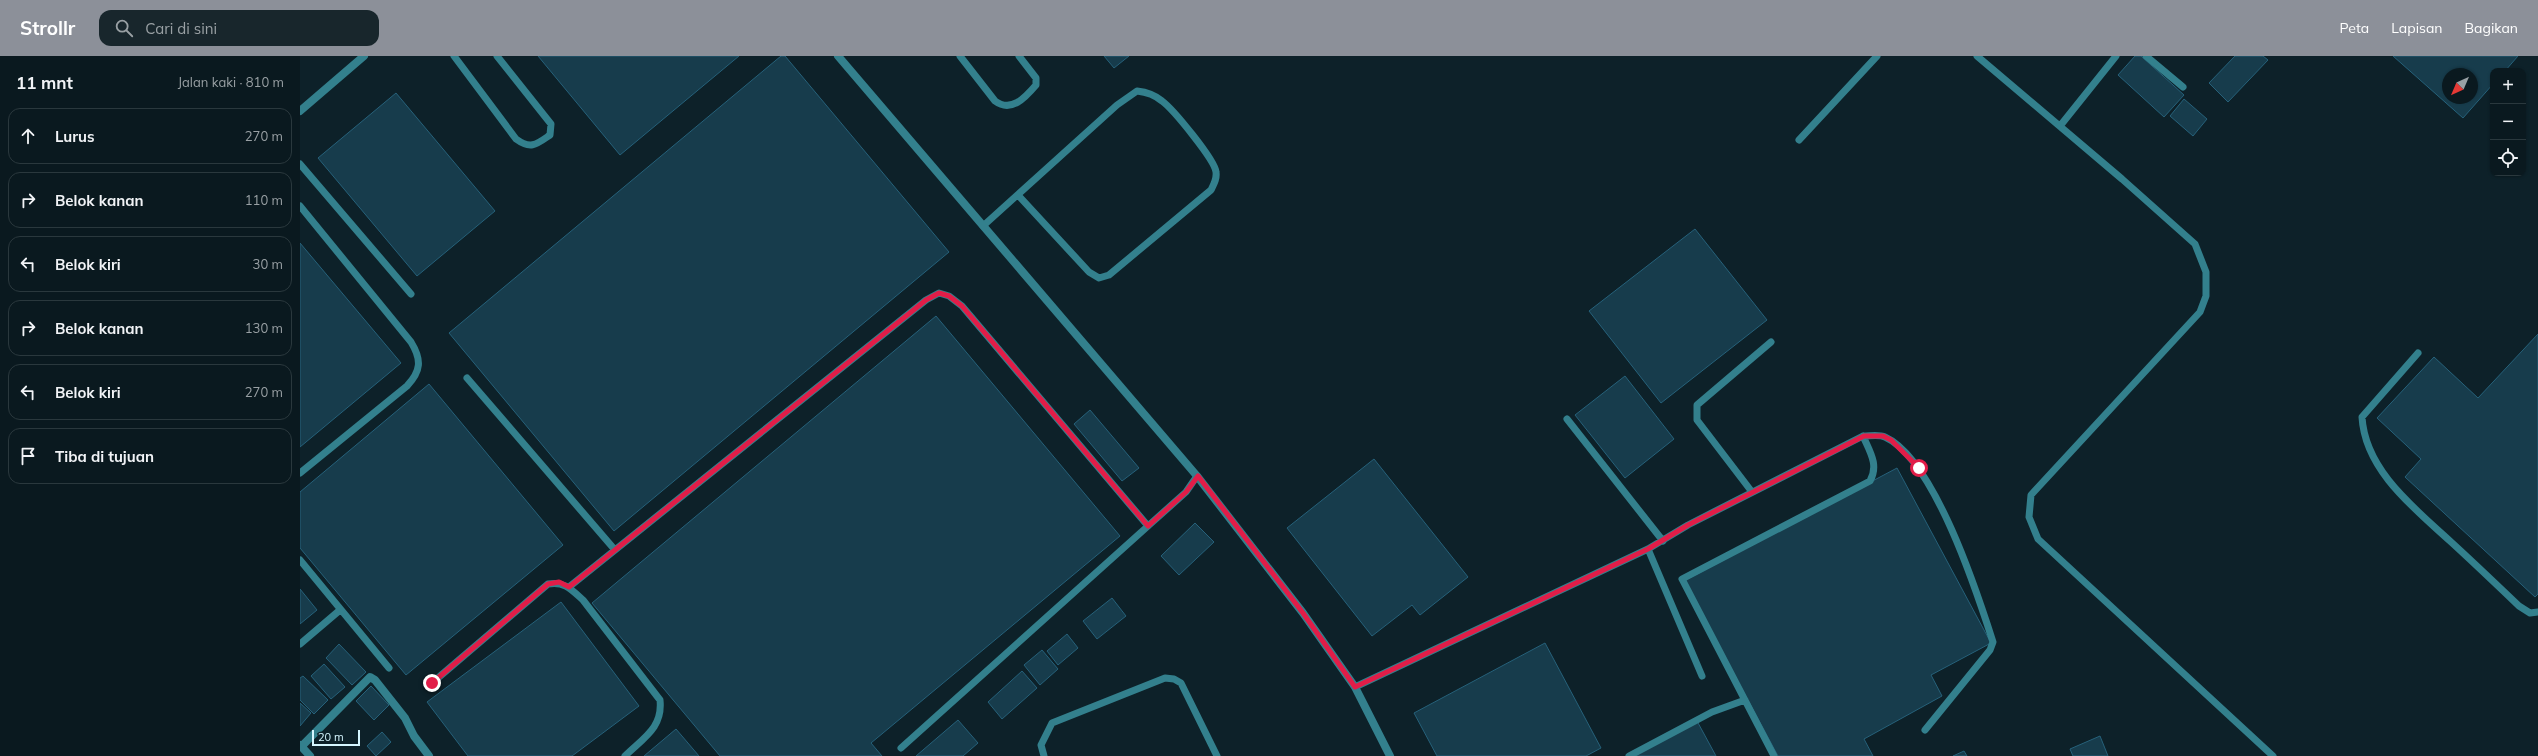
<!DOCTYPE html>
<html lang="id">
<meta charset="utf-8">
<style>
body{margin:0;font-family:Mulish,sans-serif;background:#18262c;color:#f1f3f6}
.controls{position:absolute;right:12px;top:12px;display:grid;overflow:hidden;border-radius:8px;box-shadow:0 1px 3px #0004}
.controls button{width:36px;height:36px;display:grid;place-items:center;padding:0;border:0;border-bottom:1px solid #2a383d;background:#0a191f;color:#f1f3f6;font:20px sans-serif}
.compass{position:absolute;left:2142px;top:12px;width:36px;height:36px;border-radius:50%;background:#0a191f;box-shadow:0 1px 3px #0004;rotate:224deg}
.scale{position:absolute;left:12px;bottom:10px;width:48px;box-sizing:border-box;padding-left:4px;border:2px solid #d5f6ff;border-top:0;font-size:11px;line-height:14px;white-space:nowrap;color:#d5f6ff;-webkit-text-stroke:3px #0d2129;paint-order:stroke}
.stop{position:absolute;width:12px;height:12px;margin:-9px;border:3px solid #e11d48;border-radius:50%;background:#fff}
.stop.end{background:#e11d48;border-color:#fff;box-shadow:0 1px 4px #0008}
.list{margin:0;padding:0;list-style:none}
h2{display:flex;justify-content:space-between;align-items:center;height:52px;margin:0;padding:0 16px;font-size:17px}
h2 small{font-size:13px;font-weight:400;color:#99a0a4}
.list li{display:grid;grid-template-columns:26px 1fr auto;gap:12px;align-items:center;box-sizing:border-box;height:56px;margin:0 8px 8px;padding:0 8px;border:1px solid #2a383d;border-radius:12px}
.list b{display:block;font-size:15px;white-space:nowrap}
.list em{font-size:13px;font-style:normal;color:#99a0a4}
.icon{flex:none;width:22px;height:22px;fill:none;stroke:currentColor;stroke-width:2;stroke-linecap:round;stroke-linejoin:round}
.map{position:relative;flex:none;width:2238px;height:700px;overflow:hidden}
header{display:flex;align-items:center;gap:24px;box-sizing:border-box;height:56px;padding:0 20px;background:#8c9099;color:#fff}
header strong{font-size:19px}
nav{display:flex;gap:22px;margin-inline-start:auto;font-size:14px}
.search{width:280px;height:36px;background:#18262c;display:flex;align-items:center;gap:10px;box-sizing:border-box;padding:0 14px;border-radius:12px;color:#99a0a4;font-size:15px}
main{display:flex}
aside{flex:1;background:#0a191f}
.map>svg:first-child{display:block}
.building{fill:#173c4c;stroke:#26617a;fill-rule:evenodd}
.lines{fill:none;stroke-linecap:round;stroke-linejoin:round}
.service{stroke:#33808d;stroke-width:7}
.minor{stroke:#33808d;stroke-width:8}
.route{stroke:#e11d48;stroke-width:5}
</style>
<header>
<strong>Strollr</strong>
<div class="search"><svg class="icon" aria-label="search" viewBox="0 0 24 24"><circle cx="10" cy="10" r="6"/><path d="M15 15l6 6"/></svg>Cari di sini</div>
<nav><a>Peta</a><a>Lapisan</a><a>Bagikan</a></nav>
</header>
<main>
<aside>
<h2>11 mnt<small>Jalan kaki · 810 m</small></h2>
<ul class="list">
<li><svg class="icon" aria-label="ahead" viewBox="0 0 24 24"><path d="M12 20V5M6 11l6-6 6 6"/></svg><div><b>Lurus</b></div><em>270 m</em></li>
<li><svg class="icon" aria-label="right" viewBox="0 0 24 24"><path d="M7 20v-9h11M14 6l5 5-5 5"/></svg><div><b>Belok kanan</b></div><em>110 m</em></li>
<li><svg class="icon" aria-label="left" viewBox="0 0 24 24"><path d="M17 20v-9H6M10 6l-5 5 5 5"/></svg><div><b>Belok kiri</b></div><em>30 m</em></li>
<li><svg class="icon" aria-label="right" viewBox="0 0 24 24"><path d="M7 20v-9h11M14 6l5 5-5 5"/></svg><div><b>Belok kanan</b></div><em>130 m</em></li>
<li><svg class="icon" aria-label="left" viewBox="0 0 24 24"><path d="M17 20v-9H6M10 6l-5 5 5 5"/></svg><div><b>Belok kiri</b></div><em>270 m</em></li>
<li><svg class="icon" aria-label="arrive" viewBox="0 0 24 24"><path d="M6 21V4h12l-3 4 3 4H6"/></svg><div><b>Tiba di tujuan</b></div></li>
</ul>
</aside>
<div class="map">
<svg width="2238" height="700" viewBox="0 0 2238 700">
<rect width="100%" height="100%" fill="#0d2129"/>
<path class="building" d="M238,0H439L320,99Z
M481,0H485L649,196L314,475L149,277Z
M804,0H829L814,12Z
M1835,0H1841L1884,39L1864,61L1818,19Z
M1935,0H1963L1968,4L1928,46L1909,27Z
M2093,0H2218L2205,15H2193V28L2163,62ZM2148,18H2172V42H2148Z
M96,37L195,155L117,220L18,102Z
M1884,43L1907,63L1893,80L1870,60Z
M1395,173L1467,264L1361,347L1289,255Z
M0,187L101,307L0,391Z
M636,260L820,480L571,687L582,700H420L292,547Z
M2238,278V538L2235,541L2105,421L2121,403L2077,362L2134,301L2178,342Z
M1325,320L1374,383L1325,422L1275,359Z
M129,328L263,489L106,619L0,492V436Z
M790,354L839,412L822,425L774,368Z
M1074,403L1168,521L1120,559L1112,549L1072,580L987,472Z
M1597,412L1691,587L1631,619L1642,640L1564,683L1573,700H1478L1384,525Z
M895,467L914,486L879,519L861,500Z
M0,533L17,554L0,568Z
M812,542L826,560L797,583L783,565Z
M261,546L339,650L272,700H168L127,646Z
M767,578L778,592L758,609L747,595Z
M1245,587L1301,692L1286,700H1137L1114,657Z
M39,588L66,616L52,629L26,602Z
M742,594L758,613L740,629L724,609Z
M24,608L45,631L31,643L11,620Z
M722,615L737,632L702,663L688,646Z
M3,620L28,644L14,658L0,644V622Z
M71,630L89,649L74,664L56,645Z
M0,647L11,657L0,670Z
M658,664L678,687L663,700H616Z
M1397,665L1416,700H1331Z
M376,673L399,700H344Z
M82,676L91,686L76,700L67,690Z
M1800,680L1808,700H1773L1770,693Z
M1664,695L1667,700H1653Z"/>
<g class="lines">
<path class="service" d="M154,0L216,83C231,94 237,88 250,79L251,68L197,0
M660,0L695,45C711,57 725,42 736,29V22L719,0
M1677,0L1822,123L1895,188L1906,216V240L1900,256L1731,439L1729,461L1738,483L1973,700
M1846,0L1883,31
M1760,70L1816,0
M1499,84L1577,0
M0,108L111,238
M0,150L111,286C122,304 121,315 107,330L0,417
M683,170L817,49L837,35C846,36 855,39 862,45C873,53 915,104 916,116C917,123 914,128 911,134L809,219L799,222L789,216L718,139
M2118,297L2062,361C2065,414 2114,452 2150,485C2173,506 2196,528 2219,550L2230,557L2238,556
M167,322L315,494
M1267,363L1363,485
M1452,436L1397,364V349L1471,286
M1348,493L1402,620
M0,504L89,612
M269,531L626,244L639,237L649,240L662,250L848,470
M0,588L40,554
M132,627L248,528C264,525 271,533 283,544L360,644C363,672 343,682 325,700
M1055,631L1348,493L1388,469L1563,380C1570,380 1579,378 1585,381C1634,403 1677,536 1693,586L1690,594L1625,674
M601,692L848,470L886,436L897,420
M744,700L741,689L752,667L865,622L874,623L881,627L917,700
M1329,700L1412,656L1445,644
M1474,700L1382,523L1570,425C1579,409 1570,396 1563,380"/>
<path class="minor" d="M538,0L897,420L1003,557L1055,631L1090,700
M0,55L64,0
M0,689L10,700
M2,690L70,621L75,624L105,662L114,680L129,700"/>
</g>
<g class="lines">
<path class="route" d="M132,627L248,528L259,526L269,531L626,244L639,237L649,240L662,250L848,470L886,436L898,420L1003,557L1055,631L1348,493L1388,469L1564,380H1583L1591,384L1619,412"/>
</g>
</svg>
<div class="controls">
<button>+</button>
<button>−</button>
<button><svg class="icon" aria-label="locate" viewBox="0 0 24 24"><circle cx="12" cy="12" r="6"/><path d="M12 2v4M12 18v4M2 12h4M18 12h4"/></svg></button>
</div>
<svg class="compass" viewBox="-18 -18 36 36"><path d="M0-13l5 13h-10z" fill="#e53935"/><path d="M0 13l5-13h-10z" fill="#99a0a4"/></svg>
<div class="scale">20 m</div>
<div class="stop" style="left:1619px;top:412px"></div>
<div class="stop end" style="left:132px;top:627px"></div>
</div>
</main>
